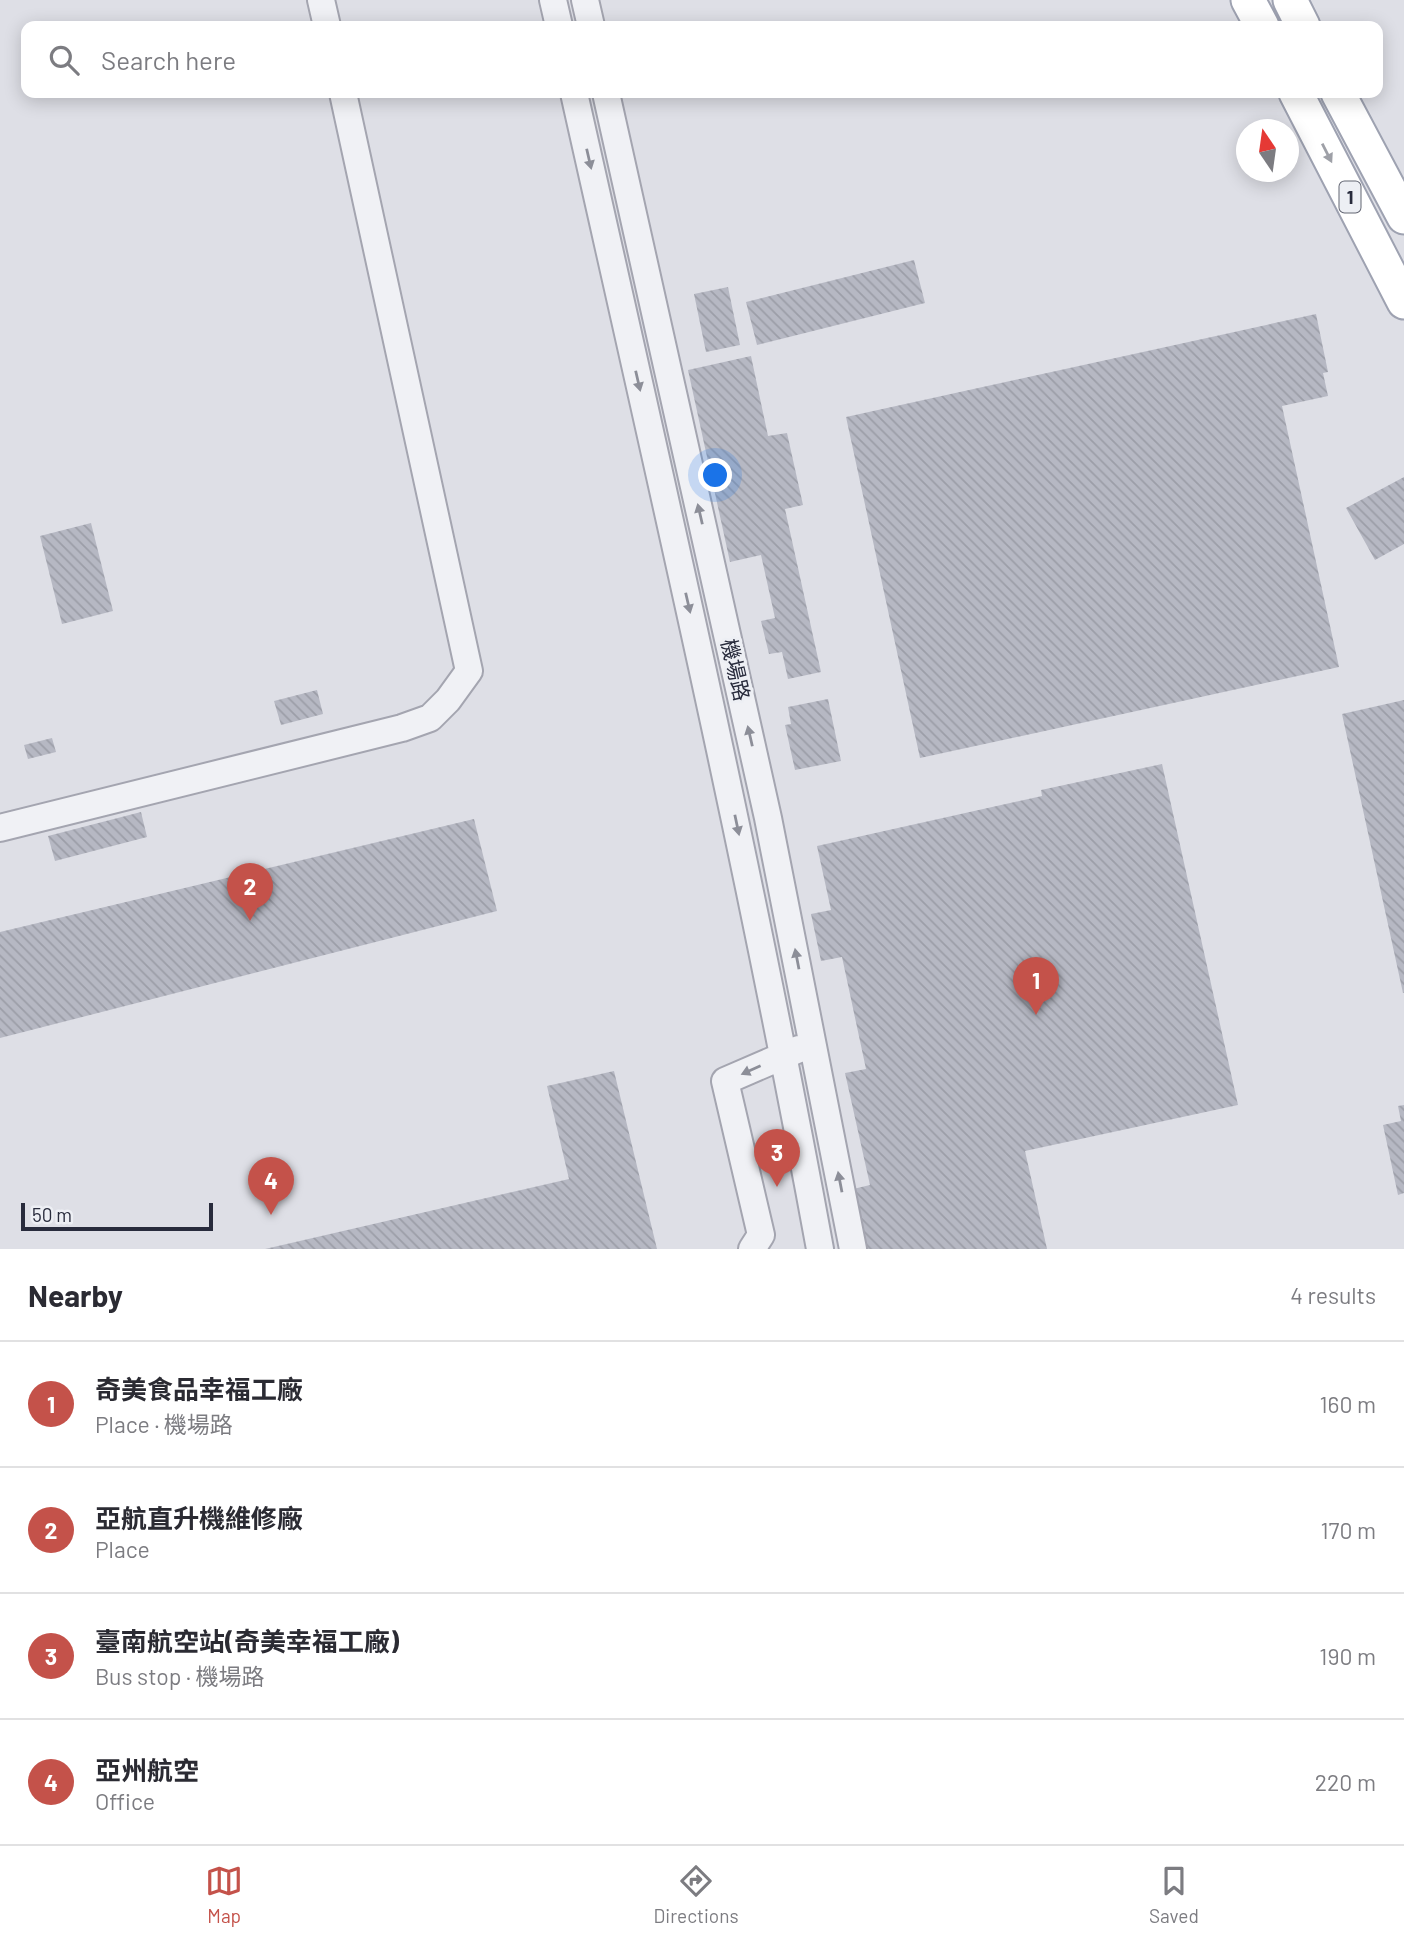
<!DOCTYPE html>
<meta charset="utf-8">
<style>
body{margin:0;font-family:Barlow,"Noto Sans TC",sans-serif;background:#f2f2f3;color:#2b2b33}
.compass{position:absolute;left:1236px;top:119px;width:63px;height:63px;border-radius:50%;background:#fff;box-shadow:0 4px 18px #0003;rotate:347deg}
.scale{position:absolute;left:21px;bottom:18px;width:192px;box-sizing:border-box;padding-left:7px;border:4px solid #282b3c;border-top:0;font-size:19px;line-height:24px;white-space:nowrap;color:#282b3c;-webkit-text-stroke:5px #edeff4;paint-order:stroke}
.you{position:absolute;left:716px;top:476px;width:24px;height:24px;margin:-18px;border:5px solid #fff;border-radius:50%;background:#1a73e8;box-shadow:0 0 0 10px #1a73e833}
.badge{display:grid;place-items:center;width:46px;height:46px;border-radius:50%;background:#c4524a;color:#fff;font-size:23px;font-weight:700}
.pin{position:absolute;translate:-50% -58px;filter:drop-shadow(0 2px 4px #0008)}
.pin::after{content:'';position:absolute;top:37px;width:24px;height:21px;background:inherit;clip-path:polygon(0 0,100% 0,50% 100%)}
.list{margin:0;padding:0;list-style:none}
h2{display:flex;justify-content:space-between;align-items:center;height:91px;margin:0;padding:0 28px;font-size:30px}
h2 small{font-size:23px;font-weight:400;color:#7c7c81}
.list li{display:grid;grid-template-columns:46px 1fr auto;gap:21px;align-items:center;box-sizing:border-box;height:126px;padding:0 28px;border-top:2px solid #e1e1e2}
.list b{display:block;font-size:26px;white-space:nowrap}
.list p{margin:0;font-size:23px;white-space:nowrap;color:#7c7c81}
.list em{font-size:23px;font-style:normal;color:#7c7c81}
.icon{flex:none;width:38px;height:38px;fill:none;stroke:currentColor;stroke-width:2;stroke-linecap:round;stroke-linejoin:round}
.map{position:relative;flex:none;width:1404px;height:1249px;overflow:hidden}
.search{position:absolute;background:#fff;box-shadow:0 4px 18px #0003;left:21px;right:21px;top:21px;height:77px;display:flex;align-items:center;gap:18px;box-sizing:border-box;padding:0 24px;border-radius:14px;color:#7c7c81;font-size:26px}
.sheet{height:595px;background:#fff}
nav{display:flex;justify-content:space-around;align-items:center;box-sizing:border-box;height:98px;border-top:2px solid #e1e1e2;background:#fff;font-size:19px;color:#7c7c81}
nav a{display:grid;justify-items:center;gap:4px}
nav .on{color:#c4524a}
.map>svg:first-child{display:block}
.building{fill:url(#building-back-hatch)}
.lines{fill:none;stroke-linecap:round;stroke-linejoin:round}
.minor-casing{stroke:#a4a5b0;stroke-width:30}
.major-casing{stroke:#9ea2b1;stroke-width:37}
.minor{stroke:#f0f1f5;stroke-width:26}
.major{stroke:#fff;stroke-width:33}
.oneway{fill:#9ea0a7}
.oneway2{fill:#8c8e98}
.labels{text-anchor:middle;stroke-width:6;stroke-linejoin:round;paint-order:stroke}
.shield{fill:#edeff4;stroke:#636673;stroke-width:2}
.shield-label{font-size:19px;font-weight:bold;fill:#282b3c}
.street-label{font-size:21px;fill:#282b3c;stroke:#edeff4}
</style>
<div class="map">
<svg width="1404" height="1249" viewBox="0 0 1404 1249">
<defs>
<pattern id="building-back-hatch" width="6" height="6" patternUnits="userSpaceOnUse" patternTransform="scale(1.75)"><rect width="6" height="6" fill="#b6b8c3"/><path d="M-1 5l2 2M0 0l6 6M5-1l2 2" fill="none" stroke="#9c9ea8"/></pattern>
</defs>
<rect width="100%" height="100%" fill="#dedfe6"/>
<path class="building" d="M914,260L925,303L757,345L746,302Z
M728,287L740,345L706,352L694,294Z
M1316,314L1328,372L1323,373L1328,396L1282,406L1339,667L920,758L846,417Z
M751,356L768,436L787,433L803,505L785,509L821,672L788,679L782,652L769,654L761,621L775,618L761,555L730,562L688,370Z
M1404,477V544L1375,560L1346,508Z
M91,523L113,611L62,624L40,536Z
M317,690L323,714L281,725L274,701Z
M828,699L841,761L795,770L785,725L791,724L788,707Z
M1404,700V993H1403L1342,714Z
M52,738L56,752L28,759L24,745Z
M1162,764L1238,1105L1025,1151L1047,1249H864L849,1190L870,1185L845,1073L866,1069L842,957L821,961L811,914L831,910L817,846L1042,796L1041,790Z
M141,812L147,837L55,861L48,836Z
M474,819L497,911L0,1038V932Z
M614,1071L657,1249H265L569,1179L547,1086Z
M1404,1105V1193L1398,1195L1383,1125L1401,1121L1398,1106Z"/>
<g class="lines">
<defs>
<path id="minor" d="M321,0L327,26
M553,0L559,26
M585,0L591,26
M574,93C660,477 749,861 820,1249
M606,93L768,818L853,1249
M0,828L402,728L430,718L448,700L469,671L343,93
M752,1249L761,1235L725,1081L799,1049"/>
<path id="major" d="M1248,0L1262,26
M1290,0L1303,26
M1296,93L1404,302
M1338,93L1404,217"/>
</defs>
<use href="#minor" class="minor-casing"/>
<use href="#major" class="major-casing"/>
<use href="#minor" class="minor"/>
<use href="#major" class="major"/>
</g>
<defs><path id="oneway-solid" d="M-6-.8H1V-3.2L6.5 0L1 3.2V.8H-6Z" transform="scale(1.75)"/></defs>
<use class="oneway" href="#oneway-solid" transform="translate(1327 153) rotate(63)"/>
<g class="oneway2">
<use href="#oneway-solid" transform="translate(589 159) rotate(77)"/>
<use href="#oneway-solid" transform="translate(638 381) rotate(77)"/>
<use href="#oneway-solid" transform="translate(700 514) rotate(-103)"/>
<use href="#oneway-solid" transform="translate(688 603) rotate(77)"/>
<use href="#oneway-solid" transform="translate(750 736) rotate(-103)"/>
<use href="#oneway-solid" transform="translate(737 825) rotate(78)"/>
<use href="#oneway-solid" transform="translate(797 959) rotate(-101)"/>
<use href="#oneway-solid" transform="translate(751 1070) rotate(156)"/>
<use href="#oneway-solid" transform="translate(840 1182) rotate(-101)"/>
</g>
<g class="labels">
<rect class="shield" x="1339.5" y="181.5" width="21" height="31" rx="5"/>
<g class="shield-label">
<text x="1350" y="204">1</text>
</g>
<g class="street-label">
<text transform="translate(735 670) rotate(77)" y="7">機場路</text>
</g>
</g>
</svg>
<svg class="compass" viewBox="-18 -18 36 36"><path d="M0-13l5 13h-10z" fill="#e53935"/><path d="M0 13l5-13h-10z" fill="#7c7c81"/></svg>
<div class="scale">50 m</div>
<div class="you"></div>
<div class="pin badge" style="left:1036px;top:1015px">1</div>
<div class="pin badge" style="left:250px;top:921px">2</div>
<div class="pin badge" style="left:777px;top:1187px">3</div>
<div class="pin badge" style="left:271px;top:1215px">4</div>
<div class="search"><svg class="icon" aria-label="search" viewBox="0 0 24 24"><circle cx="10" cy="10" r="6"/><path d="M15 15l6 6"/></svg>Search here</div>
</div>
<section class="sheet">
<h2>Nearby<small>4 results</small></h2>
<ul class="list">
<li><span class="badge">1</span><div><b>奇美食品幸福工廠</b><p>Place · 機場路</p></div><em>160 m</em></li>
<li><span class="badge">2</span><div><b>亞航直升機維修廠</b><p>Place</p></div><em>170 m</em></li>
<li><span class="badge">3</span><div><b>臺南航空站(奇美幸福工廠)</b><p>Bus stop · 機場路</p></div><em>190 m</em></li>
<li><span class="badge">4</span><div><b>亞州航空</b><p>Office</p></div><em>220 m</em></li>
</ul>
</section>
<nav>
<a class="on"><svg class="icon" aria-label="map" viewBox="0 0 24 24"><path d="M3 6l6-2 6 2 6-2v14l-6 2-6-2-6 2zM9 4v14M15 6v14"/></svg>Map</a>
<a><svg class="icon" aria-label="directions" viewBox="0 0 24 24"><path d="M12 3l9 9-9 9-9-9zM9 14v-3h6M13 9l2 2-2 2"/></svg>Directions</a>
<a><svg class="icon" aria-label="saved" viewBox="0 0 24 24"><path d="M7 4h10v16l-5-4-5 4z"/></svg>Saved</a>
</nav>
